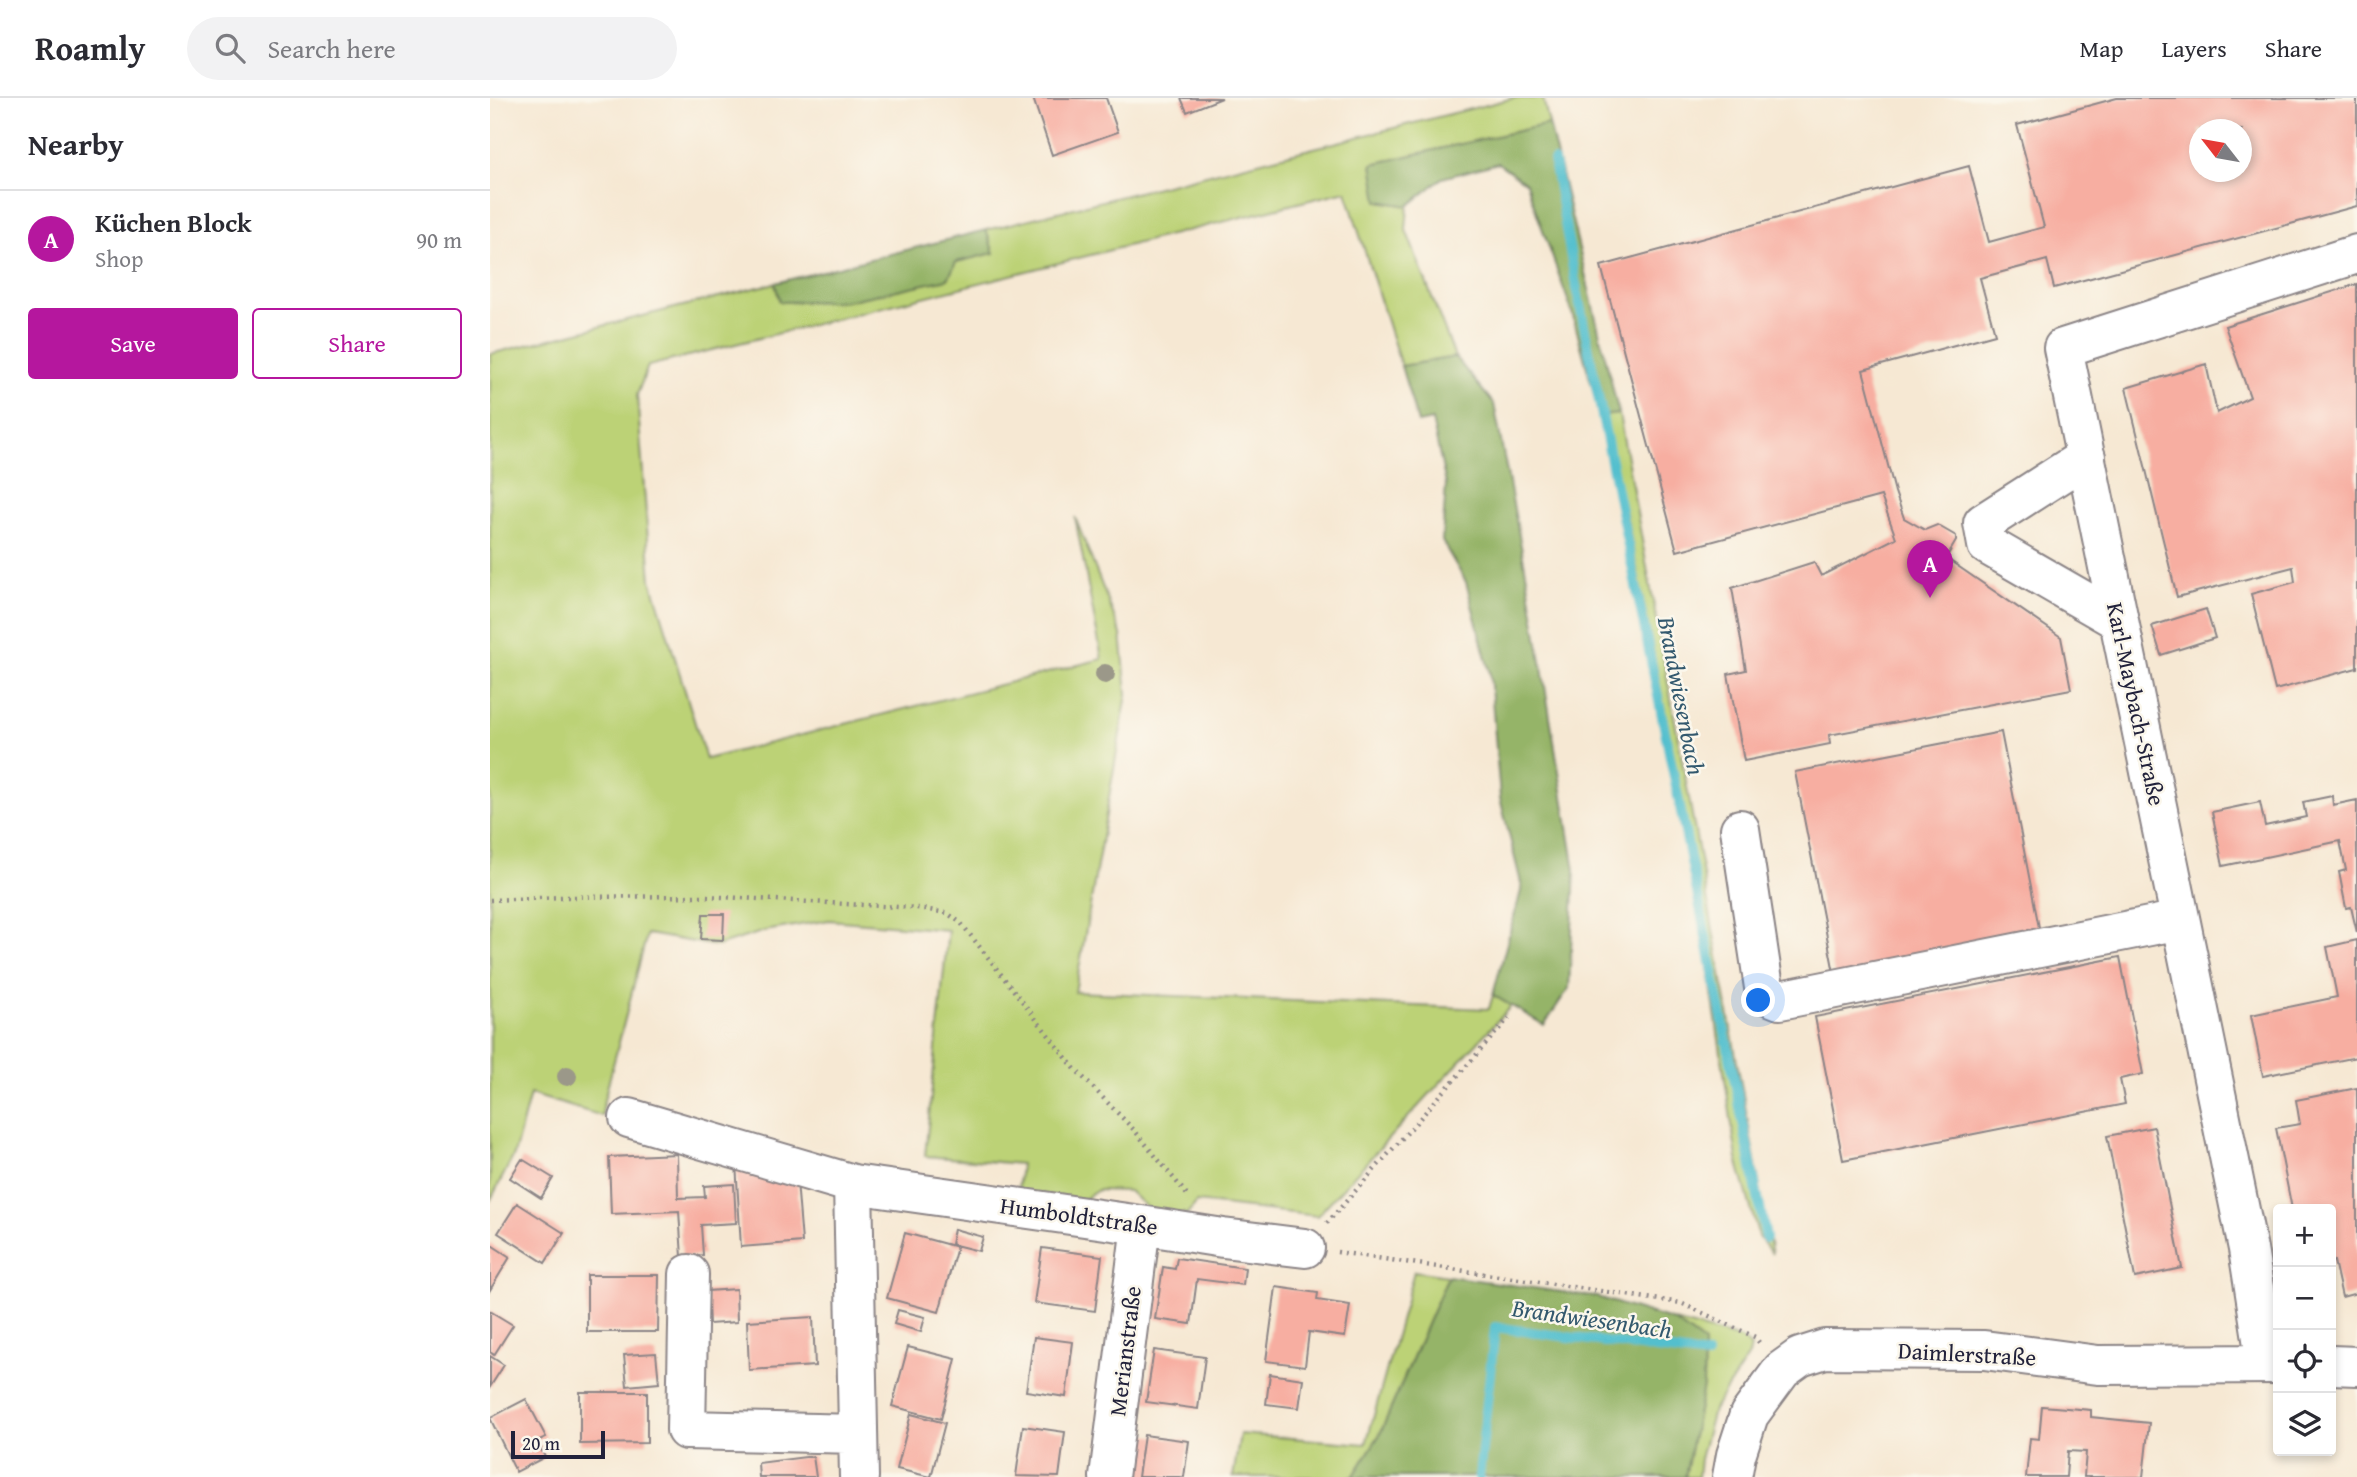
<!DOCTYPE html>
<meta charset="utf-8">
<style>
body{margin:0;font-family:"Gentium Book Plus",serif;background:#f2f2f3;color:#2b2b33}
.controls{position:absolute;right:21px;bottom:21px;display:grid;overflow:hidden;border-radius:7px;box-shadow:0 4px 10px #0003}
.controls button{width:63px;height:63px;display:grid;place-items:center;padding:0;border:0;border-bottom:2px solid #e1e1e2;background:#fff;color:#2b2b33;font:35px sans-serif}
.compass{position:absolute;left:1699px;top:21px;width:63px;height:63px;border-radius:50%;background:#fff;box-shadow:0 4px 10px #0003;rotate:301deg}
.scale{position:absolute;left:21px;bottom:18px;width:94px;box-sizing:border-box;padding-left:7px;border:4px solid #22223b;border-top:0;font-size:19px;line-height:24px;white-space:nowrap;color:#22223b;-webkit-text-stroke:5px #fbf7ec;paint-order:stroke}
.you{position:absolute;left:1269px;top:903px;width:24px;height:24px;margin:-18px;border:5px solid #fff;border-radius:50%;background:#1a73e8;box-shadow:0 0 0 10px #1a73e833}
.badge{display:grid;place-items:center;width:46px;height:46px;border-radius:50%;background:#b5179e;color:#fff;font-size:23px;font-weight:700}
.pin{position:absolute;translate:-50% -58px;filter:drop-shadow(0 2px 4px #0008)}
.pin::after{content:'';position:absolute;top:37px;width:24px;height:21px;background:inherit;clip-path:polygon(0 0,100% 0,50% 100%)}
.list{margin:0;padding:0;list-style:none}
h2{display:flex;justify-content:space-between;align-items:center;height:91px;margin:0;padding:0 28px;font-size:30px}
h2 small{font-size:23px;font-weight:400;color:#7c7c81}
.list li{display:grid;grid-template-columns:46px 1fr auto;gap:21px;align-items:center;box-sizing:border-box;height:98px;padding:0 28px;border-top:2px solid #e1e1e2}
.list b{display:block;font-size:26px;white-space:nowrap}
.list p{margin:0;font-size:23px;white-space:nowrap;color:#7c7c81}
.list em{font-size:23px;font-style:normal;color:#7c7c81}
.actions{display:flex;gap:14px;padding:21px 28px}
.actions a{flex:1;padding:16px 0;border:2px solid #b5179e;border-radius:7px;text-align:center;font-size:24px;color:#b5179e}
.actions .main{background:#b5179e;color:#fff}
.icon{flex:none;width:38px;height:38px;fill:none;stroke:currentColor;stroke-width:2;stroke-linecap:round;stroke-linejoin:round}
.map{position:relative;flex:none;width:1867px;height:1379px;overflow:hidden}
header{display:flex;align-items:center;gap:42px;box-sizing:border-box;height:98px;padding:0 35px;background:#fff;border-bottom:2px solid #e1e1e2}
header strong{font-size:33px}
nav{display:flex;gap:38px;margin-inline-start:auto;font-size:24px}
.search{width:490px;height:63px;background:#f2f2f3;display:flex;align-items:center;gap:18px;box-sizing:border-box;padding:0 24px;border-radius:38px;color:#7c7c81;font-size:26px}
main{display:flex}
aside{flex:1;background:#fff}
.map>svg:first-child{display:block}
.green{fill:#bcd276;stroke:#6f7a58;stroke-width:2}
.forest{fill:#95b467;stroke:#5c6b51;stroke-width:2}
.lines{fill:none;stroke-linecap:round;stroke-linejoin:round}
.stream{stroke:#53bfce;stroke-width:10}
.building{fill:#f7aea1;fill-rule:evenodd}
.minor-casing{stroke:#8c8587;stroke-width:42}
.path{stroke:#8c8587;stroke-width:4.5;stroke-dasharray:2 5;stroke-linecap:butt}
.minor{stroke:#fff;stroke-width:38}
.tree{fill:#9b9889}
.labels{text-anchor:middle;stroke-width:5;stroke-linejoin:round;paint-order:stroke}
.street-label{font-size:23px;fill:#22223b;stroke:#fbf7ec}
.water-label{font-size:24px;font-style:italic;fill:#33596e;stroke:#fbf7ec}
</style>
<header>
<strong>Roamly</strong>
<div class="search"><svg class="icon" aria-label="search" viewBox="0 0 24 24"><circle cx="10" cy="10" r="6"/><path d="M15 15l6 6"/></svg>Search here</div>
<nav><a>Map</a><a>Layers</a><a>Share</a></nav>
</header>
<main>
<aside>
<h2>Nearby<small></small></h2>
<ul class="list">
<li><span class="badge">A</span><div><b>Küchen Block</b><p>Shop</p></div><em>90 m</em></li>
</ul>
<div class="actions"><a class="main">Save</a><a>Share</a></div>
</aside>
<div class="map">
<svg width="1867" height="1379" viewBox="0 0 1867 1379">
<rect width="100%" height="100%" fill="#fbf7ec"/>
<filter id="ink" filterUnits="userSpaceOnUse"><feTurbulence type="fractalNoise" baseFrequency=".0143" numOctaves="2"/><feDisplacementMap in="SourceGraphic" scale="14" xChannelSelector="R" yChannelSelector="G"/><feConvolveMatrix kernelMatrix="1 2 1 2 8 2 1 2 1" color-interpolation-filters="sRGB"/></filter>
<filter id="wash" filterUnits="userSpaceOnUse"><feTurbulence type="fractalNoise" baseFrequency=".00686" numOctaves="4" result="noise"/><feDisplacementMap in="SourceGraphic" scale="28" xChannelSelector="R" yChannelSelector="G"/><feGaussianBlur stdDeviation="1.57" result="paint"/><feColorMatrix in="noise" values="0 0 0 0 0 0 0 0 0 0 0 0 0 0 0 0 0 1.4 0 .05"/><feComposite in="paint" operator="in"/></filter>
<g filter="url(#wash)">
<rect width="100%" height="100%" fill="#f6e8d3"/>
<path class="green" d="M1024,0H1053L1059,26L882,66L889,103L918,108L916,132L965,259L911,268L856,93L158,268L147,297L161,482L216,661L612,561L585,419L631,536L637,596L585,894L999,911L1003,897L1021,908L827,1118L707,1104L697,1116L661,1114L639,1093L608,1092L593,1102L528,1093L531,1066L435,1058L458,832L339,822L275,833L227,848L157,836L114,1002L112,1018L40,996L24,1057L0,1103V256L285,185L290,204L356,203L458,181L466,164L503,155L496,132Z
M1129,316L1282,1156L1269,1139L1247,1061L1195,715L1136,416L1110,318Z
M924,1173L958,1178L890,1336L863,1379H743L750,1336L876,1346Z
M1184,1223L1251,1241L1261,1249L1259,1257L1223,1312L1210,1361L1208,1379H1195L1213,1288L1214,1246Z"/>
<path class="forest" d="M1059,26L1129,316L1110,318L1081,211L1036,85L1008,65L952,80L918,108L888,103L882,66Z
M496,132L504,155L466,164L458,181L356,203L290,204L285,185Z
M965,259L1004,306L1039,490L1085,772L1079,890L1054,927L1003,897L1032,789L1010,700L1000,576L976,484L952,443L956,386L942,322L928,325L911,268Z
M958,1178L1107,1199L1184,1223L1214,1245L1213,1288L1195,1379H863L890,1336Z"/>
<g class="lines">
<path class="stream" d="M1064,63L1085,182L1276,1140
M989,1379L1005,1229L1217,1258"/>
</g>
<g id="blocks">
<path class="building" d="M543,0H616L628,34L562,57Z
M691,0H732L697,14Z
M1627,0H1867V108L1564,190L1557,162L1490,180L1505,236L1373,272L1405,394L1414,420L1435,432L1447,427L1466,438V443L1456,460L1571,539L1581,591L1339,637L1340,646L1254,663L1238,576L1256,572L1242,490L1324,464L1331,478L1406,440L1391,398L1187,453L1111,168L1479,68L1499,144L1554,129L1527,27ZM1710,32H1752V74H1710Z
M1867,186V570L1785,592L1761,496L1805,484L1803,469L1687,499L1636,290L1716,266L1727,315L1760,299L1735,228Z
M1716,511L1725,540L1671,557L1662,528Z
M1511,634L1551,840L1345,880L1305,674Z
M1842,698L1843,707L1867,702V835L1861,809L1856,810L1849,774L1856,772L1850,743L1733,768L1722,714L1770,704L1775,728L1816,719L1813,704Z
M213,816H234L233,842L211,841Z
M1867,842V959L1773,978L1761,917L1847,899L1837,849Z
M1630,859L1653,976L1630,981L1635,1006L1353,1062L1325,919Z
M1867,990V1195L1852,1199L1844,1163L1841,1164V1111H1802L1786,1030L1810,1026L1806,1002Z
M1664,1029L1692,1170L1645,1180L1617,1038Z
M187,1056L188,1100L215,1099L214,1088L244,1086L246,1125L211,1127L213,1157L192,1159L189,1113L121,1116L119,1059Z
M32,1061L63,1080L51,1100L20,1080Z
M246,1065L307,1083L312,1144L251,1149Z
M27,1105L74,1135L55,1165L8,1135Z
M464,1131L493,1139L489,1153L461,1146Z
M415,1135L467,1149L449,1214L397,1200Z
M0,1146L20,1159L0,1192Z
M552,1150L612,1158L605,1213L544,1205Z
M687,1160L755,1170L753,1187L707,1181L701,1226L665,1221L673,1169L685,1171Z
M97,1177H169L168,1234H97Z
M786,1189L828,1195L827,1202L860,1207L855,1239L819,1234L815,1268L776,1263Z
M246,1191L247,1224L219,1226L217,1193Z
M408,1212L435,1219L431,1234L404,1226Z
M0,1213L23,1227L4,1257L0,1254Z
M323,1219L325,1268L259,1272L257,1223Z
M544,1239L583,1244L576,1299L536,1293Z
M418,1249L466,1261L451,1321L402,1308Z
M664,1252L715,1259L708,1311L656,1304Z
M166,1255L169,1285L137,1288L134,1257Z
M0,1258L14,1267L0,1289Z
M780,1276L813,1281L809,1310L776,1306Z
M90,1294H157V1345L90,1346Z
M36,1301L56,1339L47,1343L55,1359L26,1374L0,1320Z
M1552,1308L1601,1312V1319L1659,1325L1653,1379H1594L1596,1354L1578,1353L1576,1379H1536L1540,1340L1549,1341Z
M421,1316L455,1325L441,1379L407,1371Z
M533,1328L575,1334L569,1379L526,1378Z
M654,1337L699,1343L694,1379H648Z
M323,1358L326,1379H269L268,1365Z"/>
</g>
</g>
<g filter="url(#ink)">
<use href="#blocks" fill-opacity="0" stroke="#8c8587" stroke-width="2"/>
<g class="lines">
<defs>
<path id="minor" d="M1596,359L1493,425L1497,447L1629,523
M1250,731L1275,896L1290,902L1690,822
M139,1020L363,1086L369,1379
M363,1086L651,1127L733,1140L815,1150
M199,1176L196,1332L367,1336
M1776,1266L1758,1151L1573,250L1867,156
M1841,1267L1867,1268
M619,1379L651,1127
M1242,1379L1246,1357L1259,1317L1292,1272L1310,1259L1335,1251L1494,1252L1608,1267L1788,1266"/>
</defs>
<use href="#minor" class="minor-casing"/>
<path class="path" d="M0,802L72,799L215,798L427,810L457,815L471,825L585,971L645,1033L699,1099
M837,1125L1019,920
M847,1154L1191,1205L1265,1239L1271,1247"/>
<use href="#minor" class="minor"/>
</g>
<g class="tree">
<circle cx="615" cy="576" r="10"/>
<circle cx="77" cy="978" r="10"/>
</g>
</g>
<g class="labels">
<g class="street-label">
<text transform="translate(1646 606) rotate(78)" y="8">Karl-Maybach-Straße</text>
<text transform="translate(589 1118) rotate(8)" y="8">Humboldtstraße</text>
<text transform="translate(635 1253) rotate(-83)" y="8">Merianstraße</text>
<text transform="translate(1477 1256) rotate(3)" y="8">Daimlerstraße</text>
</g>
<g class="water-label">
<text transform="translate(1191 598) rotate(79)" y="8">Brandwiesenbach</text>
<text transform="translate(1102 1221) rotate(8)" y="8">Brandwiesenbach</text>
</g>
</g>
</svg>
<div class="controls">
<button>+</button>
<button>−</button>
<button><svg class="icon" aria-label="locate" viewBox="0 0 24 24"><circle cx="12" cy="12" r="6"/><path d="M12 2v4M12 18v4M2 12h4M18 12h4"/></svg></button>
<button><svg class="icon" aria-label="layers" viewBox="0 0 24 24"><path d="M12 4l9 5-9 5-9-5zM3 14l9 5 9-5"/></svg></button>
</div>
<svg class="compass" viewBox="-18 -18 36 36"><path d="M0-13l5 13h-10z" fill="#e53935"/><path d="M0 13l5-13h-10z" fill="#7c7c81"/></svg>
<div class="scale">20 m</div>
<div class="you"></div>
<div class="pin badge" style="left:1440px;top:500px">A</div>
</div>
</main>
